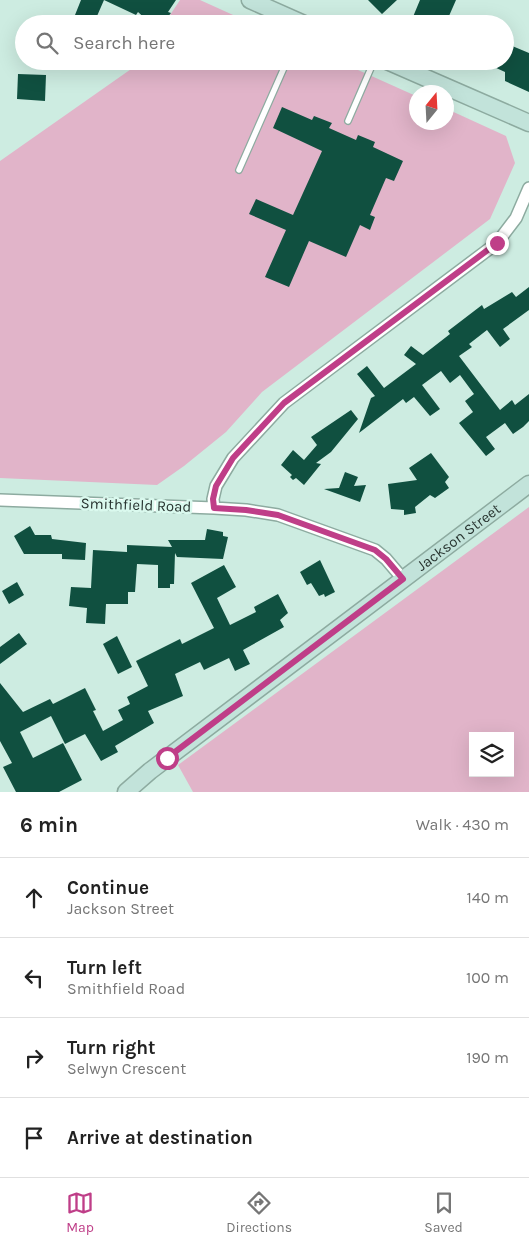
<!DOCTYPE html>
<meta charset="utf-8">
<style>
body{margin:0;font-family:Karla,sans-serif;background:#f6f6f6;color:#222}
.controls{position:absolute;right:15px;bottom:15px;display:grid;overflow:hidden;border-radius:0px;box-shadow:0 5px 20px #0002}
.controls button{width:45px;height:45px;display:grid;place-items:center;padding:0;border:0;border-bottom:1px solid #e0e0e0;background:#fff;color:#222;font:25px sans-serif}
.compass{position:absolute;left:409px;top:85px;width:45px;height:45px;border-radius:50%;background:#fff;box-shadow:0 5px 20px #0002;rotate:18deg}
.stop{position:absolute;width:15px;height:15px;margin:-11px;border:4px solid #bf3e88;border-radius:50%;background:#fff}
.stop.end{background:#bf3e88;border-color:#fff;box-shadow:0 1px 5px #0008}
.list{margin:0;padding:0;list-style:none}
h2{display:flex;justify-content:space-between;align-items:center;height:65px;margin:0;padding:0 20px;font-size:21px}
h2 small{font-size:16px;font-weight:400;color:#767676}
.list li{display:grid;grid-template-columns:32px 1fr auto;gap:15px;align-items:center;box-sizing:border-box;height:80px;padding:0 20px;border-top:1px solid #e0e0e0}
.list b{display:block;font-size:19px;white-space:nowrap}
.list p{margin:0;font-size:16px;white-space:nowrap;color:#767676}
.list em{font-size:16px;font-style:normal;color:#767676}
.icon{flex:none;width:28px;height:28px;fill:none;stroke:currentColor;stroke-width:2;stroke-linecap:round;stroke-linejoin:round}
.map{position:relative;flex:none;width:529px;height:792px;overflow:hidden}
.search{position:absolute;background:#fff;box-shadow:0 5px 20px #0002;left:15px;right:15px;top:15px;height:55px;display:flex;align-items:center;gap:12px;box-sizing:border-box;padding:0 18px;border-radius:28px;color:#767676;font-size:19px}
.sheet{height:385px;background:#fff}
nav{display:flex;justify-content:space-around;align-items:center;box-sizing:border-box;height:70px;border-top:1px solid #e0e0e0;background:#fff;font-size:14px;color:#767676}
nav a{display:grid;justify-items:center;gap:2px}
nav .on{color:#bf3e88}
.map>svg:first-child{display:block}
.green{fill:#e1b4c9;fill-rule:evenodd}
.building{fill:#105040}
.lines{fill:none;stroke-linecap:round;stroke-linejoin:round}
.lane-casing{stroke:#8daba0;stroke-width:8}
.street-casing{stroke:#8daba0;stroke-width:14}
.secondary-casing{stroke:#8daba0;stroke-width:19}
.lane{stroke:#fff;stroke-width:5.5}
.street{stroke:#fff;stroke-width:11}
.secondary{stroke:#c2e3da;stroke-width:16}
.route{stroke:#bf3e88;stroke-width:6}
.labels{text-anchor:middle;stroke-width:5;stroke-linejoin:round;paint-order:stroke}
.street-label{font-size:15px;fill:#283430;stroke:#daf9ee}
</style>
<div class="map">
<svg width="529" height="792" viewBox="0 0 529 792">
<rect width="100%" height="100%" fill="#cdece1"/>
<path class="green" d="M180,0H200L253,24H164Z
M138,61H338L416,96V122H446L447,109L506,136L515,163L490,219L262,392L226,432L184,466L157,485L0,478V161L134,67Z
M529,507V792H193L178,765ZM473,736H510V773H473Z"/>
<path class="building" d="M81,0H104L94,23L75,15Z
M104,0H176L168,12L171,13L162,24H151L138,12L136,15Z
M368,0H397L382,14Z
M420,0H456L449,16L468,24H410Z
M505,43L529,53V92L505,81V72L481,61H505Z
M18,74L46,75L45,101L17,99Z
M282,107L312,120L314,116L332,123L329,128L356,140L358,135L375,142L373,147L403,161L394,181L386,178L370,215L375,217L370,230L360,225L346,257L309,241L289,287L265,277L286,230L249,214L256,199L293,215L322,151L273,128Z
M529,287V310L503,329L510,339L500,347L487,330L469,344L472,347L459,356L500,410L512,400L515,405L529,394V421L523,427L513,434L505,423L486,437L495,449L486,456L459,423L473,412L465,401L474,394L460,375L450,383L441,371L422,385L440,409L430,416L414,397L406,403L403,399L359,433L371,398L375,396L357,374L367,366L384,388L416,364L404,355L411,346L423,355L450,334L448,331L482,305L484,309L512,292L516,297Z
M351,410L358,419L331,452L316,463L321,464L304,485L296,478L293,480L290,477L292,475L281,465L293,450L304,460L317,445L311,437Z
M431,453L449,477L445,482L449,488L435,498L430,495L415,507L416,513L404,515V510L391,509L388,484L417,480L409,468Z
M345,472L358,477L354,486L366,485L360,502L324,489L339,488Z
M30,526L35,535H51L52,539L86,543L85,560L62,559V554H24L14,536Z
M207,529L223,532V536L228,537L223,559L177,557L175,553L174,584H170V588H158V565L137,564L135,592H128V604H106L105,624L86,623L87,608L69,606L71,587L91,588L93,550L127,552V545L172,547L168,540H205Z
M320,560L335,592L325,597L324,594L319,596L311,583L307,585L300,572Z
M224,565L236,587L217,598L230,625L256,612L254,607L278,594L288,613L280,620L284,627L243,650L250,664L235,671L229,658L204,670L200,662L175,674L183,696L148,711L154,723L115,746L118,752L101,761L85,734L65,744L51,716L20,732L33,758L63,743L82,780L59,792H16L3,767L12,763L0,741V683L23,712L50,699L53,704L85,688L96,710L93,711L103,731L123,720L118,710L130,704L127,697L148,686L136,661L180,639L182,644L214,628L191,583Z
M17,582L24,595L9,604L2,591Z
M19,633L27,644L0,664V647Z
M117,636L132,667L118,674L103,644Z"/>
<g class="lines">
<defs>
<path id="lane" d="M348,121L374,61
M239,170L287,61"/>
<path id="street" d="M0,500L214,508L246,510L278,515L375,550L386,559L403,579
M214,508L213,499L216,486L233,458L284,403L497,243L516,218L529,188"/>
<g id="secondary">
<path d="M250,0L304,24"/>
<path d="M387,61L529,123"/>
<path id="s1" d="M126,792L150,771L529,484"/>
</g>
</defs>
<use href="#lane" class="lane-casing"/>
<use href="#street" class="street-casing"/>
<use href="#secondary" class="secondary-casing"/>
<use href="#lane" class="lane"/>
<use href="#street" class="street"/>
<use href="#secondary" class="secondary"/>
</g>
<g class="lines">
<path class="route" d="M167,758L403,579L386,559L375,550L278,515L246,510L214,508L213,499L216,486L233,458L284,403L497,243"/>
</g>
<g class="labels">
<g class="street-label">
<text transform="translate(136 505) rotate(2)" y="5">Smithfield Road</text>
<text dy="5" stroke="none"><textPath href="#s1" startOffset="419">Jackson Street</textPath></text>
</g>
</g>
</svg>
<div class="controls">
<button><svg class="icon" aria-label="layers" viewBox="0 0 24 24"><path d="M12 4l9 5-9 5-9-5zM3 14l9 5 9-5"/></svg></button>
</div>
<svg class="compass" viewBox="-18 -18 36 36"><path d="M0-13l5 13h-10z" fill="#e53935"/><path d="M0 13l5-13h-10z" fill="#767676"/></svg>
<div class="stop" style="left:167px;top:758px"></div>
<div class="stop end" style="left:497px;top:243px"></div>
<div class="search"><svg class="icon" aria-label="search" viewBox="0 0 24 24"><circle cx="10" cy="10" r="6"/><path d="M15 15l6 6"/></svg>Search here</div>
</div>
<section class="sheet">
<h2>6 min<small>Walk · 430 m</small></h2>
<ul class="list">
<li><svg class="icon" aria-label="ahead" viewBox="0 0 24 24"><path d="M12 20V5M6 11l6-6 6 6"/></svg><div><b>Continue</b><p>Jackson Street</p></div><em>140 m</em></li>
<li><svg class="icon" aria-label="left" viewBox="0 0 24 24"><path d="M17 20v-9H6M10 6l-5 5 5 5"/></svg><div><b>Turn left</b><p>Smithfield Road</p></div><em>100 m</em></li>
<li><svg class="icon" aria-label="right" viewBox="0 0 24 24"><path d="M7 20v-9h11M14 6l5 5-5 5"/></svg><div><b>Turn right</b><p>Selwyn Crescent</p></div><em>190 m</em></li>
<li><svg class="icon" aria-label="arrive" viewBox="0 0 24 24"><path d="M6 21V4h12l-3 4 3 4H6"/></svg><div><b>Arrive at destination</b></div></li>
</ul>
</section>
<nav>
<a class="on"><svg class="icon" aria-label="map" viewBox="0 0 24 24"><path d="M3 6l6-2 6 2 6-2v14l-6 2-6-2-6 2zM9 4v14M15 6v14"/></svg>Map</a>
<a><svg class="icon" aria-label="directions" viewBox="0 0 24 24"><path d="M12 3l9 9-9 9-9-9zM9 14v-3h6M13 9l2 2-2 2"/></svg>Directions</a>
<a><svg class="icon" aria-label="saved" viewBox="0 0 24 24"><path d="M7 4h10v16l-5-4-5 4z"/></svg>Saved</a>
</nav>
